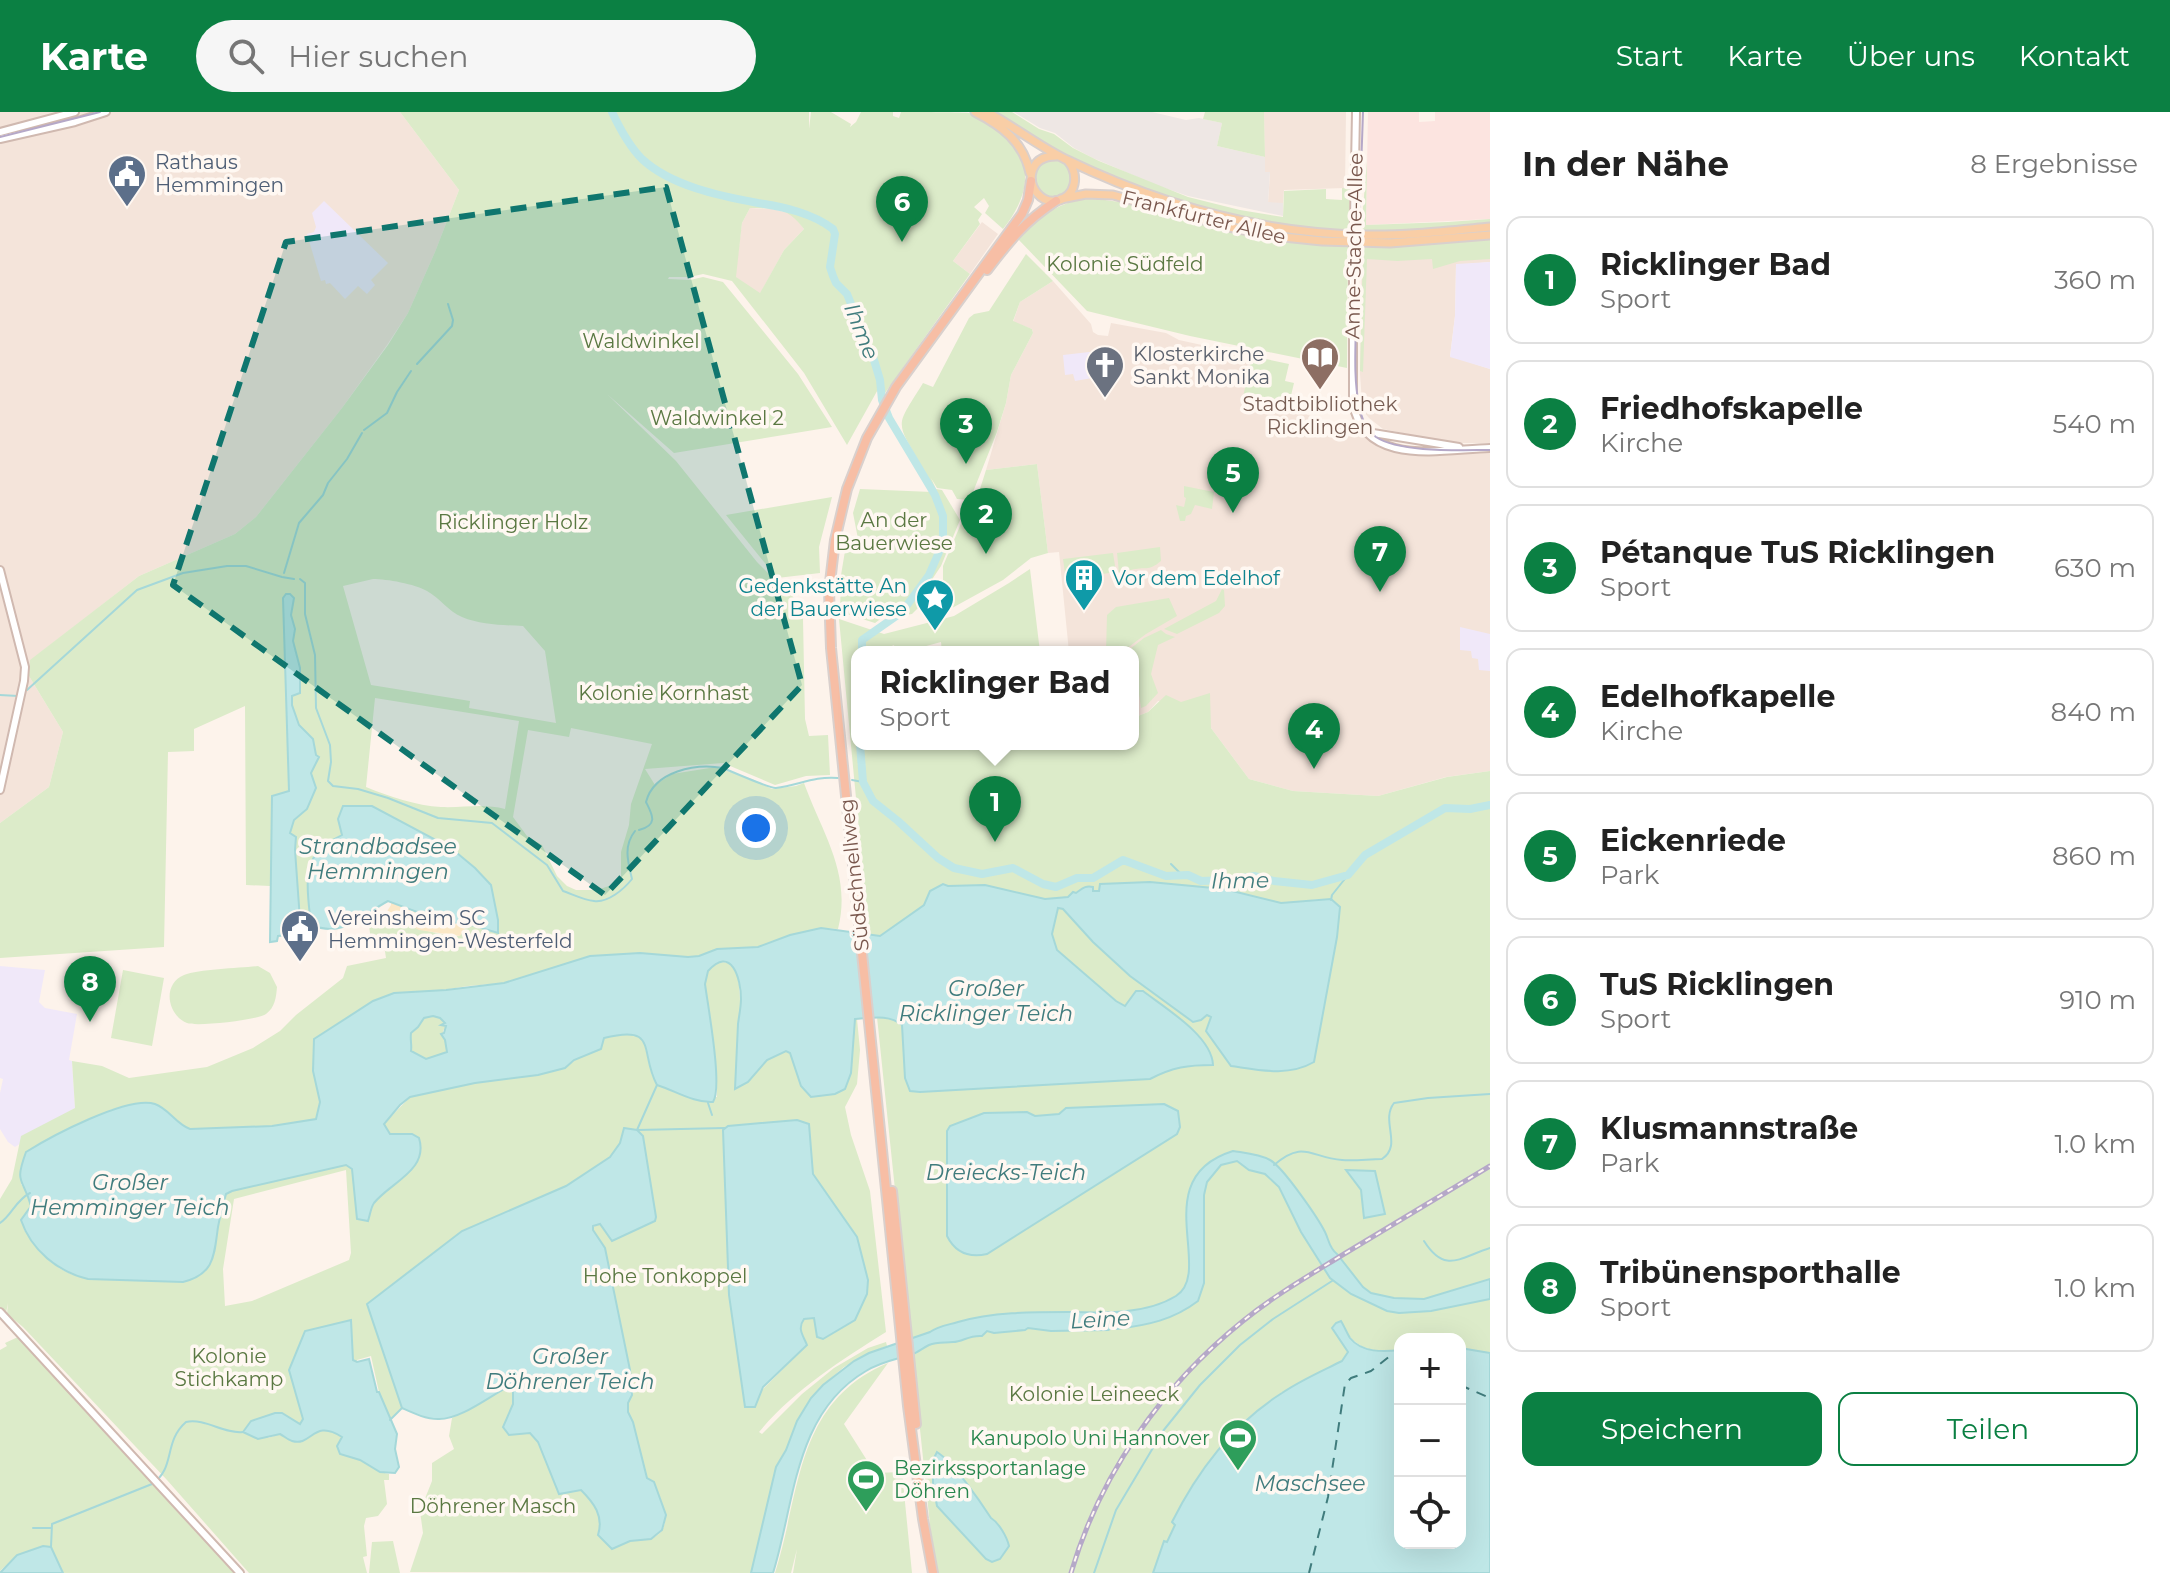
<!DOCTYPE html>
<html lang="de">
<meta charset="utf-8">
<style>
body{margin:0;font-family:Montserrat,sans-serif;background:#f6f6f6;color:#222}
.controls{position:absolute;right:24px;bottom:24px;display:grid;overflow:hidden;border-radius:16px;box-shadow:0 8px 32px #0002}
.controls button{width:72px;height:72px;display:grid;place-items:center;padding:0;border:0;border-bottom:2px solid #e0e0e0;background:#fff;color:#222;font:40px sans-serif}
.you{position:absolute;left:756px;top:716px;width:28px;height:28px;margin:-20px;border:6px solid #fff;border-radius:50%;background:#1a73e8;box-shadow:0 0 0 12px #1a73e833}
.badge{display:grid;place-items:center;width:52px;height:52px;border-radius:50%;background:#0b8043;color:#fff;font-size:26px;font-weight:700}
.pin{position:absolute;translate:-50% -66px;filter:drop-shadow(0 2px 4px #0008)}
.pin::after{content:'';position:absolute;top:42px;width:28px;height:24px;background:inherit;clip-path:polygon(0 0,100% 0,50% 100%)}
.popup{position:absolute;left:851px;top:534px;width:288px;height:104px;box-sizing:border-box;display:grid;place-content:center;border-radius:16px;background:#fff;filter:drop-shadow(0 2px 6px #0005);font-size:26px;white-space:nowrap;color:#767676}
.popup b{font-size:30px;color:#222}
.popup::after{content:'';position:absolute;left:50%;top:100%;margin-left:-16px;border:16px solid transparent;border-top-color:#fff}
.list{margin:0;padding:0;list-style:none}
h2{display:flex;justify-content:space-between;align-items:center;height:104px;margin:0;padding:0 32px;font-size:34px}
h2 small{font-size:26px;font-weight:400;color:#767676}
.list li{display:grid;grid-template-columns:52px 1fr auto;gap:24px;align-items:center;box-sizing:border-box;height:128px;margin:0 16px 16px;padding:0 16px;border:2px solid #e0e0e0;border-radius:16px}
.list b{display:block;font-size:30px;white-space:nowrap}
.list p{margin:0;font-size:26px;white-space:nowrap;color:#767676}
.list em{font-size:26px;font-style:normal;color:#767676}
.actions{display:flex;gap:16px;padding:24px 32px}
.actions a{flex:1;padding:18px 0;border:2px solid #0b8043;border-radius:16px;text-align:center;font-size:28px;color:#0b8043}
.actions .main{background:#0b8043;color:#fff}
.icon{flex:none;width:44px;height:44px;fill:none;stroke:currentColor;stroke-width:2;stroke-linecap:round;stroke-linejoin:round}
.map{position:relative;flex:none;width:1490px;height:1461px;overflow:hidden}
header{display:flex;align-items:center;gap:48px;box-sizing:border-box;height:112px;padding:0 40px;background:#0b8043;color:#fff}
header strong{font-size:38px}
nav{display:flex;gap:44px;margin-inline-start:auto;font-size:28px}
.search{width:560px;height:72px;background:#f6f6f6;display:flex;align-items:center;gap:20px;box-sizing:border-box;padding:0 28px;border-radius:44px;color:#767676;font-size:30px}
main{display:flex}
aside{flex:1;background:#fff}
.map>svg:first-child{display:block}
.residential{fill:#f4e4da}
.commercial{fill:#fce4e0}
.industrial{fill:#eee7e4}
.education{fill:#f0e8f9}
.green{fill:#dcebc9;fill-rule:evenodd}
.sand{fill:#fbe8c7}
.water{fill:#bfe7e7;stroke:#a5d8d9;stroke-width:2;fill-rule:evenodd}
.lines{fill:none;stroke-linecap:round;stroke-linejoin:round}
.stream{stroke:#a5d8d9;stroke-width:2}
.river{stroke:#bfe7e7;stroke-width:8}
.ferry{stroke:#407c7d;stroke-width:2;stroke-dasharray:10 8;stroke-linecap:butt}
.tertiary-casing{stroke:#d0b9b0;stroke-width:10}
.primary-casing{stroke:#d9d0cd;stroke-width:11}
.trunk-casing{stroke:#d9d0cd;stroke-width:12}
.tertiary{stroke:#fff;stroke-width:6}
.primary{stroke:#f9cea6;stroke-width:7}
.trunk{stroke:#f7bea5;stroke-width:8}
.tram{stroke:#b5a8c8;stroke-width:2}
.rail-casing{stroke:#b5a8c8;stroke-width:5}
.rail{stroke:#fff8f2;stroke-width:2;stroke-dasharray:6;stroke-linecap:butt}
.tertiary-bridge-casing{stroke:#d0b9b0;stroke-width:10;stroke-linecap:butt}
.tertiary-bridge{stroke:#fff;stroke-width:6}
.marked{fill:#0f766e;fill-opacity:0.2;stroke:#0f766e;stroke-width:6;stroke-dasharray:16 10;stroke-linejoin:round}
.labels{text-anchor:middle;stroke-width:7;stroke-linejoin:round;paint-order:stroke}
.service-label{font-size:20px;fill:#4e5e75;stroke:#fff8f2;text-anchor:start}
.street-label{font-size:20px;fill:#79574d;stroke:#fff8f2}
.park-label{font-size:20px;fill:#5a7842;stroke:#fff8f2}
.worship-label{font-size:20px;fill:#5b616d;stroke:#fff8f2;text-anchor:start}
.education-label{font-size:20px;fill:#785e54;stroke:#fff8f2}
.culture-label{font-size:20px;fill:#0d838f;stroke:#fff8f2;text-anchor:start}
.leisure-label{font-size:20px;fill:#27864d;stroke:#fff8f2;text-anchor:end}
.water-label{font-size:22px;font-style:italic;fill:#407c7d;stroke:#fff8f2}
</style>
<header>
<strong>Karte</strong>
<div class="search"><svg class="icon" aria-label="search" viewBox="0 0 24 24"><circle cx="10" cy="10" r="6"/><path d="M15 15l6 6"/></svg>Hier suchen</div>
<nav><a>Start</a><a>Karte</a><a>Über uns</a><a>Kontakt</a></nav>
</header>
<main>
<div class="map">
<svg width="1490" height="1461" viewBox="0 0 1490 1461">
<rect width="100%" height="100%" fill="#fdf3eb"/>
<path class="residential" d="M0,0H400L459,78L435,140L408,201L387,233L342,296L256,405L235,422L139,464L31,548L29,564L63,620L49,675L0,711Z
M1264,0H1346L1345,76L1284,78L1283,91H1268L1270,61L1265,60Z
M750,96L772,97L793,102L804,117L784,138L760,182L735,165L742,111Z
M982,110L998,122L970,162L953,149Z
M1490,126V150L1456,153L1455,204L1450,244L1490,257V331H1450L1383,317L1369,306L1364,300L1362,290L1360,262L1362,135Z
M1053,169L1091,212L1093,220L1098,223L1108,224L1111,211L1166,221L1179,228L1252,244L1244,285L1274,291L1325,309L1328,313L1360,320L1379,333L1392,338L1427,342L1490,341V659L1446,665L1378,684L1293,679L1249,667L1211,616L1181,590L1158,589L1148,600L1133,606V540H1069L1059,440L1048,441L1037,352L986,358L1006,291L1011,263L1033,221L1032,217L1013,210L1020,190Z"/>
<path class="commercial" d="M1368,0H1419V10L1435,9V0H1490V107L1366,113Z"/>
<path class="industrial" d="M1014,0H1152L1186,8L1199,6L1222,11L1217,34L1265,45V60H1270L1268,90L1283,91V104L1188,84L1156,73L1093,46L1074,36L1055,21L1040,16Z"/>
<path class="education" d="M324,89L388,151L371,168L375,173L367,182L358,174L345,187L330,171L326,172L325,168L321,169L307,122L314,120L316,115L312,101Z
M1490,150V257L1450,245L1455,204L1456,152Z
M1098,239L1106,259L1097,260L1098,265L1075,269L1073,262L1065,263L1063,243Z
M1460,515L1490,522V559L1479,558L1478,547L1472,546L1471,539L1460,538Z
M0,854L45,858L39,890L45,896L77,902L69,948L72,949L75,996L15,1035L8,1030L0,1017V981L3,967L0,966Z"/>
<path class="green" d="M400,0H809V17L811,0H831L851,12L850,15L856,10L861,0H893V4L899,6L901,0C918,0 954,0 969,1C976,4 984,9 991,13C1036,40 1033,80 1003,117L985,101L989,94L984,86L974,95L982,102L978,108L980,112L953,149L970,162L885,281L881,272L847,333L804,261L732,169L703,162L690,165H669L668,167L690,168L703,165L723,170L798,262L832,315L674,341L607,282L676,349L757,450L777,470L787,471L803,507L805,607L809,624L828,623L830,663L806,664L775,673L723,651L645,657L655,673L672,662L716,655L752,667L772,677L796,674L804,671C822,721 852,761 838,817L821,816L790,823L758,835L717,837L699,844L688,845L591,844L504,871L468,874L373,889L314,927L313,959L320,990L316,1007L272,1014L190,1017L180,1014L169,1001L143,991L110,998L21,1072L28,1082L31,1094L25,1102L24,1118C44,1144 54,1160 88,1167H194C216,1151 214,1140 218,1115C220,1104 223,1093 226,1082L232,1079L346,1053L352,1057L357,1107L372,1092L412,1022H390L384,1012L410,985L475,971L538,963L565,956L604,926L616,923H637L643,927L652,963L657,973L717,985L716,965L705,872L708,859L715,851C721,850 728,849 733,854C747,868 736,954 736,977L748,970L767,948L786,939L790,940L801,974L851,961L855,907H857L860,938L857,972L845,995L851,1023L870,1079L886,1220C840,1249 794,1278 759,1320L762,1322L802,1282L834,1256L868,1236L886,1230L887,1234L869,1241L844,1255L823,1273L804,1297L786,1338L776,1355L751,1461L410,1460L423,1421L420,1399L432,1369V1351L454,1337L449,1324L452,1306L514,1271L509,1323L530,1321L538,1330L559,1381L581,1378L596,1394L601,1414L612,1437C618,1434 624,1430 630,1429C636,1427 644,1429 650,1427C677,1417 661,1388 654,1370L647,1367L633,1310L628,1300V1291L632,1283L630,1258L605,1136L593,1118V1115L600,1112L624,1017L620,1031L610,1045L566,1074L462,1119L367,1192L402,1296L390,1308L379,1280L371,1244L357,1248V1250L353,1248L351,1208L290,1258L303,1307L299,1312L282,1301L268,1326L280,1322L292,1329C312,1321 323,1313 343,1325L340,1342L360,1348L380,1360L389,1362V1368H384L387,1392L378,1404L366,1406L364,1414L367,1444L363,1445L367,1461H249L167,1368L23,1215L7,1202L8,1191L6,1201L0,1195V1087L12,1067L21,1024L75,996L72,949L102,954L129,966L207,955L253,936L280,919L296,903L343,866L347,854L386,846L383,826L371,828L369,814L379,811L386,801C410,817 431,821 459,824L468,812L498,820L475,756L451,736L372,694L342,723L319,738L308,776L311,813L304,814L301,822L278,824L277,829L270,830V774L246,773L245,594L194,617V639L168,640L164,835L0,846V711L49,675L63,620L29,564L30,548L139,464L235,422L256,405L342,296L388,233L408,201L435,140L459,78ZM750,96C777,97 787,95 804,117L784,138L760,181L736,165L742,111ZM373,467C387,467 415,472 427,479C440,486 448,499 462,505C481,513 503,513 523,514L545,539L556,611L469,596L470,589L371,573L343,474ZM375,586L519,609L505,697C483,691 464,696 441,695C417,694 388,684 366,675ZM571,616L652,632L631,692L629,713L621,740V770L597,778H576L567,774L557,764L542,733L527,724L513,705L528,618L569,625ZM809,1012L813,1062L857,1125L868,1168L817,1225L814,1206L804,1207C797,1217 803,1223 807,1233L745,1295L729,1183L723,1018ZM346,1058L351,1141L349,1148L252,1189L225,1194L223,1157L234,1087Z
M995,0H1012L1039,17L1054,22L1073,36L1099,49L1188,85L1240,98L1283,105L1284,79L1326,77V87L1342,88V76H1350L1349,120L1286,115L1257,110L1158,82L1103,60L1032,25Z
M1205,0H1264L1265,45L1217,34L1222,11L1203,7Z
M1034 66a19 19 0 1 1 38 0a19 19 0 1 1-38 0Z
M1367,49L1366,113L1448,110L1490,107V112L1390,120L1361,119Z
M1090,86L1127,91L1248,123L1348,135L1347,256L1190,224L1087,199L1018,127C1035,106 1063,88 1090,86Z
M1490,127V147L1460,149L1433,157L1432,147L1397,149L1367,147L1363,260L1360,259L1363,136L1425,133Z
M1026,142L1053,169L1020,190L1013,209L1032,217L1033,221L1011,263L1006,291L997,320L973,380L980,377L986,358L1037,352L1048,441L1031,446L1003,468L943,501V454L971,388L957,387L952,378L937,376L931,366L936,377L942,378L960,408L941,454L933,466L931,483L912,502L906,503L903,507H894C920,488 949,438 944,405C941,384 925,362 915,343C910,333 900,320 902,309C904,299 918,280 923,271L933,275L969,206L974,202L989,199Z
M1252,244L1289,252L1285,269L1294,271L1289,292L1243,285Z
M1184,374L1214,380L1212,397L1195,393L1191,402L1186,404L1185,409H1180L1176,393L1184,395L1186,386L1184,385Z
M860,377L932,380C950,419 943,442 918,475C909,488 903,498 889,508L887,502L875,511L840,500L841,463L846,433L859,432L853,401Z
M832,385L819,435L820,461L777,466L726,403Z
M1160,435L1161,449C1148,460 1145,454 1131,458C1127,459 1123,461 1119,461L1117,441Z
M1113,441L1116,460L1076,466V473L1065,461L1063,447Z
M1030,457L1040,540H942L941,530L904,540L893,533L889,540H857V632H1133V606L1148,600L1166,583L1181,590L1210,581L1211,616L1249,667L1293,679L1378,684L1447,665L1490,659V1241L1460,1236V1227H1400V1238C1380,1240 1363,1240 1349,1224L1342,1228L1349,1240L1342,1249L1281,1281L1243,1312L1176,1412L1167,1430H1164L1153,1461H935L877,905L894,907L902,913L905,966L977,977L1150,967C1172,955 1188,953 1213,953L1136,879L1125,894L1116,889L1057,838L1052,822L1057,796L1063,797L1093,830L1130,864L1193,910L1201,908L1207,902L1210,903L1231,954L1280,959L1322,787L1281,791L1224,777L1150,770L1101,772L1100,779H1093V775H1085L1068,785L1045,787L985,773L948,774L930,779L924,793L902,810L880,824L869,823L839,507L884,522L954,504L1009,471ZM1027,1000L1035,1004L1059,1002L1180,1015L1177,1022L987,1142L979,1144L947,1124V1019L950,1014Z
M1222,477L1224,478L1225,494L1219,501L1177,522L1164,517L1216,489Z
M1169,486L1177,504L1146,522L1122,540H1106L1107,503L1116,495Z
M1161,518L1166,522L1175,525L1158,533L1151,562L1158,581L1146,594L1141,596L1138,575L1133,576V540H1126L1144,526Z
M258,854L270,861L277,875C276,886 275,895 266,902C258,908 196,915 187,911C167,903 162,872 184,863C199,857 240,856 258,854Z
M123,858L164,866L152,934L111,926Z
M433,904C439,906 444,907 446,914L443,919L447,940L446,942L426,947L411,939V921L418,915L424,906Z
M18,1225L179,1401L238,1461H63L51,1435C30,1434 15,1445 0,1459V1238L7,1234L5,1231Z
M888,1251L844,1312L875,1361L902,1360L912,1461H793L797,1437L791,1461H775C801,1380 795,1290 888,1251Z
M393,1429L400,1461H369L372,1430Z"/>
<path class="sand" d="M391,789L412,799L441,809L468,812L460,824L419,818L386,801L391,793Z"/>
<path class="water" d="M286,482H290L294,486L291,503L295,517L293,529L300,556V581L292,584V593L299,613L313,627L316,643L319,645L311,661L316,676L307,697L294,708L290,721L296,725L295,738L301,822L278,824L277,829L270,830L272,684L289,679L283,486Z
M343,694H372L451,736L475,756L491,773L498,808V821L468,812L441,809L388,789C360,804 344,826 311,813C309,790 301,755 320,737C325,731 335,727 342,723L338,707Z
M1150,770L1224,777L1281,791L1331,787L1340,795L1337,825L1314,950C1288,965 1259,958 1231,954L1206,919L1211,905L1207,903L1201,908L1193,910L1130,864L1093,830L1063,797L1058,796L1052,822L1057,838L1116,889L1125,894L1136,879H1143C1165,896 1212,924 1213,953C1188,953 1173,955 1150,967L920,980L910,979L905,966L902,913C889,902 871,906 855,907L851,961L845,977L835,982L811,985L801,974L790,941L786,939L767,948L748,970L735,977C736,956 737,934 738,912C739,904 741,895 741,887C741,866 731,833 708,859L705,872C708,895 723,975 713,990C694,991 676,979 657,973C639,940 659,912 604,926L601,937L574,948L565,956L538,963L475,971L410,985L400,993L384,1012L390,1022H412L419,1026C429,1058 391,1070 374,1091C371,1095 370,1103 368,1109L357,1107L352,1057L346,1053L232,1079L226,1082C223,1093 220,1104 218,1115C214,1143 215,1162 183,1170L88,1167C58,1160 31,1138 21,1108L31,1094C23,1065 14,1073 26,1040C50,1025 128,983 155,992C169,997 176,1012 190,1017L272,1014L316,1007L320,990L313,959L314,927L373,889L394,881L446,878L504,871L590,844L640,841L688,845L699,844L717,837L758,835L790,823L821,816L880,824L924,793L930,779L943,772L948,774L985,773L1045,787L1068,785L1073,780L1076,781C1082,777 1085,773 1093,775V779H1099L1100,772ZM433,904L440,906L445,911L441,913L446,914L444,921L441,922L445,928L447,940L426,947L411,939C412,933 410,928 411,921L418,915L424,906Z
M1164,992L1178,999L1180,1015L1177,1022L987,1142C969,1146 955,1140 947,1124V1019L950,1014L984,1001L1027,1000L1035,1004L1059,1002L1066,996Z
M797,1008L809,1012L813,1062L857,1125L868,1168L867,1182L855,1208L823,1227L817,1225L814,1206L804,1207C797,1217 803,1223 807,1233L763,1275L755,1295H745L729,1183L723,1018L728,1014Z
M624,1016L637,1018L643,1024L656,1105L655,1109L612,1129L600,1112L593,1114V1118L605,1136L630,1258L632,1283L628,1291V1300L633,1310L647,1366L654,1370L666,1403L662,1418L651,1427L630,1429L612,1437L598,1423C604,1404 594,1391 581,1378L559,1382L538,1330L530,1321L509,1323L503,1315L513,1292V1272C492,1282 461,1308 438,1307C425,1307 413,1301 402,1296L367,1192L462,1119L566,1074L610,1045L620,1031Z
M1233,1039C1245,1041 1259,1042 1270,1048C1283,1055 1318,1106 1325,1120C1329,1128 1329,1136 1337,1142L1363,1175L1371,1181L1394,1186L1424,1187L1490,1167V1187L1431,1199L1399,1201L1387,1199L1351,1182L1330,1166L1301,1120L1279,1075L1265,1062L1249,1058L1237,1049L1221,1053L1207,1070L1204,1083V1171L1198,1189C1173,1208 1148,1213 1117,1217L1115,1215L1108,1218L1051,1219L1028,1216L1025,1218L994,1221L987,1219L982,1224C968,1223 963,1230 953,1230C945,1231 937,1230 929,1233C923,1236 918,1240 913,1242C897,1247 880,1250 866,1259C794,1301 795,1391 773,1461H751L776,1355L786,1338L797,1309L811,1286L823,1273L854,1249L869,1241L930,1220C938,1214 948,1213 958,1210C992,1200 1031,1200 1068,1200C1102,1201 1145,1203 1176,1184C1215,1159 1146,1066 1233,1039Z
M1346,1058L1375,1059L1385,1102L1364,1106L1361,1078Z
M351,1208L353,1248L357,1250L369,1247L377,1280H379L397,1322L395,1337L399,1355L395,1361L380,1360L360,1348L340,1342L337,1334L342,1325C313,1306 312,1335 292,1329C288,1328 284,1324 280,1322L258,1327L243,1320L251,1309L275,1301H282L300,1312L303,1307L289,1258L305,1219Z
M1341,1209C1344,1214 1348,1223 1350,1226C1362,1241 1384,1240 1400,1238V1431H1460V1236L1490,1241V1461H1153L1164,1429L1167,1430L1175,1413L1172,1410C1198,1358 1233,1312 1282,1281C1301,1268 1322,1259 1342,1249L1348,1240L1332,1216L1336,1211Z
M937,1340C953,1350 980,1389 991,1406C999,1411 1007,1425 1009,1434L1000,1447L992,1450L986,1447L937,1394L933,1373V1361L934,1346Z
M43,1434L51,1435L63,1461H0L17,1443Z"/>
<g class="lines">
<path class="stream" d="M417,252L452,214L453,208L448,192
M364,318L387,301L397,280L411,259
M284,461L299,411L323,383L328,371L347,347L362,321
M300,467L305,471V502L315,543L316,596L330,633L331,650L328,669L333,674L358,677L388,686L438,706L492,711L547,753L563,779C572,782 584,788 594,789C608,791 624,777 632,767C628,750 623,734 635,719
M27,578L137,478L183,461L227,454H246L282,465L294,467
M0,583L18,584
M852,668L863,670
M639,718C659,713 652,702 646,690C654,659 696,651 723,656C730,659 772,677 776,676C799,673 814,664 838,666
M1171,752L1181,762
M1331,788L1332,783L1348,763
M657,973L637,1018L725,1016
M708,991L712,1003
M1274,1053C1304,1027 1311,1046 1342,1048C1355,1049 1369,1047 1382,1047C1403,1033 1380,1009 1394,991L1428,986L1490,982
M0,1111C12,1103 15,1089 30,1081
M1424,1129C1445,1162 1459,1146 1490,1136
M390,1308L402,1296
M33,1416H51
M51,1435L52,1412L152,1372C176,1356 163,1330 186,1310C206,1306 223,1322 243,1320
M1094,1461L1116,1398L1163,1319L1200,1273L1240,1233L1273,1207L1332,1169"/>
<path class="river" d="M612,0C620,17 629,34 642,47C671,74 720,84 758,91C784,95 812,101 833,117L835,122L830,155L833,164L836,171L847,182L874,248L880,268L882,288L889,306L935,383L943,404V431L929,463L902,500L862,528V540
M860,632L863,670L873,689L898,709L938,746L954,756L982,762L1013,756L1043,772L1056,775L1077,766H1093L1123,748L1166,764L1188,763L1201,769L1229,768L1255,764L1274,769L1312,773L1348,763L1365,743L1445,696L1470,697L1490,693"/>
<path class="ferry" d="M1460,1273L1490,1286
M1309,1461L1328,1385L1345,1272L1351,1266L1371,1259L1390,1244L1400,1251"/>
<defs>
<path id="tertiary" d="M0,20L75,0
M0,27L75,10L106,0
M1354,110L1356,0
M1353,141V292C1365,356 1443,337 1490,336
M1364,317L1373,321L1459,335
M0,458L25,555L24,569L0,678
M0,1200L240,1461"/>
<path id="primary" d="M975,0C1002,14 1023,29 1030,61
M987,0C1013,14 1037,33 1065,47C1158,92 1259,121 1363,123C1405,124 1448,119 1490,115
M1056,44C1044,44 1035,48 1032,60C1028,75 1041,91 1056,89C1077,85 1079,62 1068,49
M1061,87L1086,82L1113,83L1229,115L1274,124L1322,129L1390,131L1490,123"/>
<path id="trunk" d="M987,158C1010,128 1024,110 1056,89
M892,1079L916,1312
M933,1461L923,1407L908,1294L831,536L829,479L835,428L847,377L867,326L896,275L1022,102L1028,88L1031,69"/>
</defs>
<use href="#tertiary" class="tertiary-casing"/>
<use href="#primary" class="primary-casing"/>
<use href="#trunk" class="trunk-casing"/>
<use href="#tertiary" class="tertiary"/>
<use href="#primary" class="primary"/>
<use href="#trunk" class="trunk"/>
<path class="tram" d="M1363,0C1361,67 1357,134 1356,202C1356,232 1353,264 1359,293C1361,305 1366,318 1376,325C1400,341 1461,338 1490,338
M0,25L100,0"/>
<defs>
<path id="rail" d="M1071,1461C1100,1362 1163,1273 1243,1209C1275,1183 1310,1163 1344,1142C1393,1113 1441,1083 1490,1054"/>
</defs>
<use href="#rail" class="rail-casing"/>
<use href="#rail" class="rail"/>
<defs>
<path id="tertiary-bridge" d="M1353,141L1354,110"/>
</defs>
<use href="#tertiary-bridge" class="tertiary-bridge-casing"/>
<use href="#tertiary-bridge" class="tertiary-bridge"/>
</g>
<path class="marked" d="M666,75L802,573L605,783L173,473L286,130Z"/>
<defs>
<symbol id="civic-pin" viewBox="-11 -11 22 30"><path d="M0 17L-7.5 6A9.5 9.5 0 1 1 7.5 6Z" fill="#5c6f8a" stroke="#fff8f2"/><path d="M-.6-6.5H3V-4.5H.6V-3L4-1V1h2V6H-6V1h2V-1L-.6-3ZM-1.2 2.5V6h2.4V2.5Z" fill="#fff"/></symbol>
<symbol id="library-pin" viewBox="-11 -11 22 30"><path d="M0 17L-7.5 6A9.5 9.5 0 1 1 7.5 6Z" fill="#8d6e63" stroke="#fff8f2"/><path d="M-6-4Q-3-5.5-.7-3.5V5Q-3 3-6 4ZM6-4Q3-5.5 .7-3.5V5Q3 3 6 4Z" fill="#fff"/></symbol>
<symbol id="church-pin" viewBox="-11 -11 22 30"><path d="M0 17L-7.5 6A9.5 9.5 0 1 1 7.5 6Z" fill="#6b7280" stroke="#fff8f2"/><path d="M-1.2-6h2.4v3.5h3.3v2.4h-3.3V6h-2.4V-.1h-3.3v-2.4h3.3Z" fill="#fff"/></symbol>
<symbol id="building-pin" viewBox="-11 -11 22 30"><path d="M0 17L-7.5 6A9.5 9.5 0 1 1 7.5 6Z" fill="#0f9aa8" stroke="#fff8f2"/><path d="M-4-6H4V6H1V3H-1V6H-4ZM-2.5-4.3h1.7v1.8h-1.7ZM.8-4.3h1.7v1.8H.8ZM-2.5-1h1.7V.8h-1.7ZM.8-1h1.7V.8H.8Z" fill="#fff"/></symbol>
<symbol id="sight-pin" viewBox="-11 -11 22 30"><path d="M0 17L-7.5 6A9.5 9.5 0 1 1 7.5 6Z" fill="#0f9aa8" stroke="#fff8f2"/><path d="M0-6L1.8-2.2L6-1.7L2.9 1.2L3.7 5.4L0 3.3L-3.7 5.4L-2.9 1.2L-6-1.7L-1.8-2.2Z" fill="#fff"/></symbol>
<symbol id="stadium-pin" viewBox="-11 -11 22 30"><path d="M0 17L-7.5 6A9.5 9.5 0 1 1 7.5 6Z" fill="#2e9e5b" stroke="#fff8f2"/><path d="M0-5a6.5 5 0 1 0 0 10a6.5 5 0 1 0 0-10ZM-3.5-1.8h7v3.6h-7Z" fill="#fff"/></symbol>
</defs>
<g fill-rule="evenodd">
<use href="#civic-pin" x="105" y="40" width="44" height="60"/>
<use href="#library-pin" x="1298" y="223" width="44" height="60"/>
<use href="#church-pin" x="1083" y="231" width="44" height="60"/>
<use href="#building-pin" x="1062" y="444" width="44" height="60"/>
<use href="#sight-pin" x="913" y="464" width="44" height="60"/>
<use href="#civic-pin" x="278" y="795" width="44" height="60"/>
<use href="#stadium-pin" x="1216" y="1304" width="44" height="60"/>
<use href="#stadium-pin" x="844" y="1345" width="44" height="60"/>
</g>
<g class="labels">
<g class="service-label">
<text x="155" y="57">Rathaus<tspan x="155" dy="23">Hemmingen</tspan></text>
<text x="328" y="813">Vereinsheim SC<tspan x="328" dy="23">Hemmingen-Westerfeld</tspan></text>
</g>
<g class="street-label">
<text transform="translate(1204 105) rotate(14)" y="7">Frankfurter Allee</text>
<text transform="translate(1354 134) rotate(-89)" y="7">Anne-Stache-Allee</text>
<text transform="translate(854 763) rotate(-96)" y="7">Südschnellweg</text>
</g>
<g class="park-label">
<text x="1125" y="159">Kolonie Südfeld</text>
<text x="641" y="236">Waldwinkel</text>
<text x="717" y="313">Waldwinkel 2</text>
<text x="894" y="415">An der<tspan x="894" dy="23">Bauerwiese</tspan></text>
<text x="513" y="417">Ricklinger Holz</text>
<text x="664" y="588">Kolonie Kornhast</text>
<text x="665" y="1171">Hohe Tonkoppel</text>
<text x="229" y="1251">Kolonie<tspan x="229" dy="23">Stichkamp</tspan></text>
<text x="1094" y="1289">Kolonie Leineeck</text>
<text x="493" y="1401">Döhrener Masch</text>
</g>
<g class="worship-label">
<text x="1133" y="249">Klosterkirche<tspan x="1133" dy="23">Sankt Monika</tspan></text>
</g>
<g class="education-label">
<text x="1320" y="299">Stadtbibliothek<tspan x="1320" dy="23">Ricklingen</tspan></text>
</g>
<g class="culture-label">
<text x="1112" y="473">Vor dem Edelhof</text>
<text x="907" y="481" text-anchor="end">Gedenkstätte An<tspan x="907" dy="23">der Bauerwiese</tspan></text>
</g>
<g class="leisure-label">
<text x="1210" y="1333">Kanupolo Uni Hannover</text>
<text x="894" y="1363" text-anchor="start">Bezirkssportanlage<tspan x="894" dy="23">Döhren</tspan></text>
</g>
<g class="water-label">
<text transform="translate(862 219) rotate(68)" y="8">Ihme</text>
<text x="378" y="742">Strandbadsee<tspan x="378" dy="25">Hemmingen</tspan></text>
<text transform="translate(1240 768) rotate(-1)" y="8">Ihme</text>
<text x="986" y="884">Großer<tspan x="986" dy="25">Ricklinger Teich</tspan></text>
<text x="1006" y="1068">Dreiecks-Teich</text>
<text x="130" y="1078">Großer<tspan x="130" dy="25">Hemminger Teich</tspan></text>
<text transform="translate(1100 1207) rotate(-3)" y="8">Leine</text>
<text x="570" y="1252">Großer<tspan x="570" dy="25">Döhrener Teich</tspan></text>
<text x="1310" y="1379">Maschsee</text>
</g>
</g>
</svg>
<div class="controls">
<button>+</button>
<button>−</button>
<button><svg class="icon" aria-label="locate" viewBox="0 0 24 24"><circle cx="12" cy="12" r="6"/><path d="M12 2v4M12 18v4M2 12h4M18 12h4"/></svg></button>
</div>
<div class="you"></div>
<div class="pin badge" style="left:995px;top:730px">1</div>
<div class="popup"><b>Ricklinger Bad</b>Sport</div>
<div class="pin badge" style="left:986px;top:442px">2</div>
<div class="pin badge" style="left:966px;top:352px">3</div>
<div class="pin badge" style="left:1314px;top:657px">4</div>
<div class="pin badge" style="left:1233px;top:401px">5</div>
<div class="pin badge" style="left:902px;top:130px">6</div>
<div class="pin badge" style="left:1380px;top:480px">7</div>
<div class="pin badge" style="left:90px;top:910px">8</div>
</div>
<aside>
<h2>In der Nähe<small>8 Ergebnisse</small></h2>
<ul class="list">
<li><span class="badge">1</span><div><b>Ricklinger Bad</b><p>Sport</p></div><em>360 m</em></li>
<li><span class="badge">2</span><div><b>Friedhofskapelle</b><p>Kirche</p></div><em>540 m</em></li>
<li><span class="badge">3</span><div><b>Pétanque TuS Ricklingen</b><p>Sport</p></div><em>630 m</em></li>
<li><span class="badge">4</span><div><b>Edelhofkapelle</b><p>Kirche</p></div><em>840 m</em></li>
<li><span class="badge">5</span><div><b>Eickenriede</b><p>Park</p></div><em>860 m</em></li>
<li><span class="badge">6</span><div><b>TuS Ricklingen</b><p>Sport</p></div><em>910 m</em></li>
<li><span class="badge">7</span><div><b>Klusmannstraße</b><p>Park</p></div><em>1.0 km</em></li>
<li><span class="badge">8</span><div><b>Tribünensporthalle</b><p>Sport</p></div><em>1.0 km</em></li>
</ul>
<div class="actions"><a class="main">Speichern</a><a>Teilen</a></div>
</aside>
</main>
